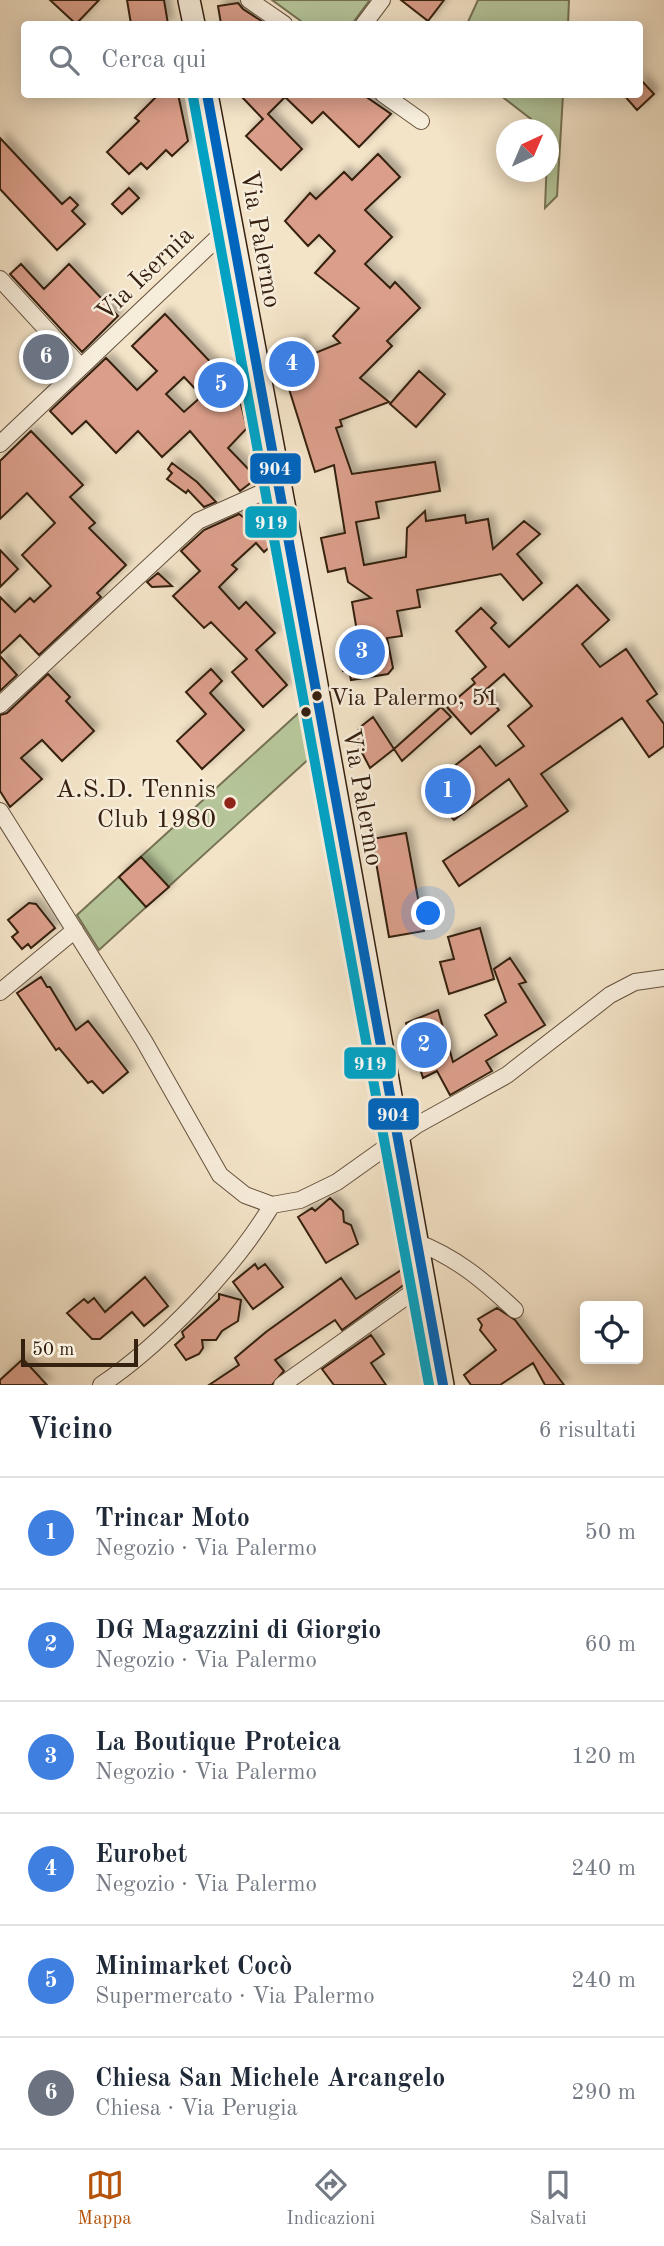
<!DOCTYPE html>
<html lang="it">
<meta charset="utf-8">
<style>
body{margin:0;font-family:"Old Standard TT",serif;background:#f2f2f3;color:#1f2937}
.controls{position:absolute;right:21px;bottom:21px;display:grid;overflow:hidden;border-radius:7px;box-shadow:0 4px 18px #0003}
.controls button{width:63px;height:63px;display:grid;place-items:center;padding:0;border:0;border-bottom:2px solid #e0e1e3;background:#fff;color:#1f2937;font:35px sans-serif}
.compass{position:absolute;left:496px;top:119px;width:63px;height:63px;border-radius:50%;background:#fff;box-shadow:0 4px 18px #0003;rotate:44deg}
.scale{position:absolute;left:21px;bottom:18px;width:117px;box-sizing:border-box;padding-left:7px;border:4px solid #362010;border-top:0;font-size:19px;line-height:24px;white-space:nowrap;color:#362010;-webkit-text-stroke:5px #f7eddb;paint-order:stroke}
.you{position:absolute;left:429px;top:914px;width:24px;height:24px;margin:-18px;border:5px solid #fff;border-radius:50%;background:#1a73e8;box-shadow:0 0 0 10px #1a73e833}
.badge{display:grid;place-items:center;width:46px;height:46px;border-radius:50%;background:#b45309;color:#fff;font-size:23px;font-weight:700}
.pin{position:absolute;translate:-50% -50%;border:4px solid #fff;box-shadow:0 2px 7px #0006}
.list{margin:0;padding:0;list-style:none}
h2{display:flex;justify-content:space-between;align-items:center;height:91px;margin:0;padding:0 28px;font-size:30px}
h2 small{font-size:23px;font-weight:400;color:#747a83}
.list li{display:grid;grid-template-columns:46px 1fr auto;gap:21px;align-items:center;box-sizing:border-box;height:112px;padding:0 28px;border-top:2px solid #e0e1e3}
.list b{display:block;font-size:26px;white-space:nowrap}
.list p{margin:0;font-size:23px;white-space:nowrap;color:#747a83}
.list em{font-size:23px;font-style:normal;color:#747a83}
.icon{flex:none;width:38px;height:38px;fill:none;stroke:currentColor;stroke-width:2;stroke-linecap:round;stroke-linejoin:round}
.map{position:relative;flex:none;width:664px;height:1385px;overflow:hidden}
.search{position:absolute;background:#fff;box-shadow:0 4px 18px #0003;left:21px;right:21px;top:21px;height:77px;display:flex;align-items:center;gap:18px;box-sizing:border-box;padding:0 24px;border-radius:7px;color:#747a83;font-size:26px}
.sheet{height:763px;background:#fff}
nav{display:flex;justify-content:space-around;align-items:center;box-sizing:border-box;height:98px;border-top:2px solid #e0e1e3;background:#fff;font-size:19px;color:#747a83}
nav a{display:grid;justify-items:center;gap:4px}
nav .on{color:#b45309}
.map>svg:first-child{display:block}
.green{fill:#b5c599;stroke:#767254;stroke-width:2}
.building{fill:#da9e8a;stroke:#362010;stroke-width:2;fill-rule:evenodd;filter:url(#shadow)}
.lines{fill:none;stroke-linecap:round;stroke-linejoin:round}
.street-casing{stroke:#65513e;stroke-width:18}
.secondary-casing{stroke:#362010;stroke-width:24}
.street{stroke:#f7eddb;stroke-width:16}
.secondary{stroke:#f7eddb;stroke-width:21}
.bus-1-casing{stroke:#f7eddb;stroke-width:16}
.bus-2-casing{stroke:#f7eddb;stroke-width:16}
.bus-1{stroke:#0065bd;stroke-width:10}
.bus-2{stroke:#03a2c4;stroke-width:10}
.bus-dot{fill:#362010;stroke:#f7eddb;stroke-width:2.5}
.poi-dot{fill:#8f2418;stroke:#f7eddb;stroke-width:2.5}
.labels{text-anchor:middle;stroke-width:5;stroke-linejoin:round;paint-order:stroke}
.bus-label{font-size:24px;fill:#362010;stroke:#f7eddb;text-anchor:start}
.street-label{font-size:26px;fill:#362010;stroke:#f7eddb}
.poi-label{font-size:26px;fill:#362010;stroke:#f7eddb;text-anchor:end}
.line-badge{stroke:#f7eddb;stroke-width:2.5}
.badge-label{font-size:19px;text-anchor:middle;font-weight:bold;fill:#fff}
</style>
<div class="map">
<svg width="664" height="1385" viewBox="0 0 664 1385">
<defs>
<filter id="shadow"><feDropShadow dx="5.5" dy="-5.5" stdDeviation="3.5" flood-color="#0004"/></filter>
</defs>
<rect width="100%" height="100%" fill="#f3e3c7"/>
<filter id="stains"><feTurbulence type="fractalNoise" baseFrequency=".00286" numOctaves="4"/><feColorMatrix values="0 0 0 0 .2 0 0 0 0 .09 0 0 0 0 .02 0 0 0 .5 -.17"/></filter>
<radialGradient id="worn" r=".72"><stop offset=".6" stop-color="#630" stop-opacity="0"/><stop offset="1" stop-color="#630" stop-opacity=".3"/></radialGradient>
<path class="green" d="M272,0H368L369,1L352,24H305Z
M478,0H569L568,24H467Z
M500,95H563L557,196L545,208L548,130L544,129Z
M304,708L312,756L99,950L77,915Z"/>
<path class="building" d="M50,0H99L76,24Z
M127,0H164L168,24H131Z
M401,0H444L428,21Z
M238,3L243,9L266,24H221L218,6Z
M640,79L654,94L637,110L623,94H640Z
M159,94H178L188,141L172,156L166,150L147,169L141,163L129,174L107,152L139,121L135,118Z
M239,94H362L391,114L359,147L323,112L312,123L285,97L268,114L302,149L281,170L246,136L263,119Z
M0,138L62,204L70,197L78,205L72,211L85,224L57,250L0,189Z
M378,154L400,177L365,210L392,237L365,264L390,288L395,282L420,308L387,341L392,346L360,378L389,402L340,420L342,426L336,428L352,474L435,462L440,491L376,502L379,518L356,522L364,565L406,557L407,528L425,511L426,521L465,515L466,523L488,519L493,549L524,521L540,534L517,554L542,583L523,600L501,574L417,590L420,607L397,611L402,636L387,638L393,668L388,674L351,680L349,670L343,671L339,647L359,643L352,602L371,598L348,582L345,568L328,572L321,538L345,533L334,465L315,472L279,357L283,355L280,349L302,341L308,356L340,343L333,336L359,308L315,273L335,251L319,235L308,246L285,221L310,193L316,199L344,172L352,180Z
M129,188L139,198L122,214L112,204Z
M21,264L44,289L69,264L118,316L82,352L10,274Z
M165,314L217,369L220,366L240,387L237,389L247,428L228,448L257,478L240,491L190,431L162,457L138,431L116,453L86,421L72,434L50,411L106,358L137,390L157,371L132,346ZM184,377L202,396L184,412L166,394Z
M44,342L61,361L47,374L29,354Z
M419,371L445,394L416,427L390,404Z
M31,431L83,485L70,497L95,523L89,528L126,565L97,593L101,597L39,655L20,635L0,654V597L15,612L30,598L34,602L51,586L22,555L55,523L27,493L0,519V461Z
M172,463L197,482L216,502L204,507L188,490L186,493L167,479L172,473L168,469Z
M239,514L266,534L273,544L264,552L256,543L232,565L237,569L219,587L239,609L246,602L275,633L256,650L287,685L263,707L232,672L247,659L211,622L204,628L173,596L200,571L181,551L204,530Z
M0,550L18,569L0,587Z
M158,573L172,586L152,587L147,582Z
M577,585L609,620L582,644L600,667L626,649L657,694L647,701L664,724V746L649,757L622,718L541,774L568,811L459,886L443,861L527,806L509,779L454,820L425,789L480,746L496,766L524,746L508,726L532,706L504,674L483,692L499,710L471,734L447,707L475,683L472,679L486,667L456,631L481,608L496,623L491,628L509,647Z
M0,656L17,675L0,691Z
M211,669L222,681L210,693L244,730L202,769L177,741L206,714L186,692Z
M48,674L70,697L66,701L94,731L62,761L42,740L21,758L42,779L10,807L0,791V715L7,713Z
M441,707L451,717L402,761L394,749Z
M373,717L394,749L370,768L357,743L359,728Z
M406,833L424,931L389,937L372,839Z
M141,857L169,887L146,907L119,877Z
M29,903L36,904L55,928L31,948L28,944L22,949L12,937L18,932L8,920Z
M480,928L494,979L449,994L440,962L454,959L448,937Z
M510,958L526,982L519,984L545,1025L486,1061L492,1071L450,1095L437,1071L423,1078L406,1023L438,1010L453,1062L497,1035L485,1015L506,1002L494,969Z
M41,977L47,987H50L76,1030L88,1021L128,1072L103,1093L92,1081L88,1083L59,1048L56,1050L17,993Z
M330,1198L343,1211L344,1222L351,1225L358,1244L326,1263L298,1217L312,1208L315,1211Z
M255,1264L258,1269L265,1264L283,1287L253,1309L233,1282Z
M403,1269L405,1284L342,1330L335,1320L275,1360L284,1371L272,1385H209L239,1365L235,1358L266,1332L341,1278L356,1299Z
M145,1277L168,1306L144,1326L132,1312L100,1339H92L67,1313L84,1299L88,1303L94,1298L105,1312Z
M219,1294L241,1300L238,1321L222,1331L216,1340H202L203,1348L199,1354L186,1360L175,1345L184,1337L182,1332L219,1299Z
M497,1308L515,1320L564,1385H545L533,1363L500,1385H471L464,1375L496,1350L480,1330L482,1325L478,1319Z
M371,1335L384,1354L371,1363L386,1385H334L322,1369Z
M23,1359L47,1385H0V1380Z"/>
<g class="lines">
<defs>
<path id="street" d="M249,0L284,24
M364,24L382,0
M383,94L421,121
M0,279L81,367
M0,444L231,225
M0,705L198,521L279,485
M0,811L144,1041L220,1175L245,1195L272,1205L300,1200L337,1182L417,1125L507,1075L610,995L635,982L664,978
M0,992L75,930
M416,1242C456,1257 484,1281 515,1310
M101,1385C161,1345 235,1267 272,1205
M282,1385L424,1284"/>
<path id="secondary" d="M189,0L194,24
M207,94L294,557L443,1385"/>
</defs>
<use href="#street" class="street-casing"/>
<use href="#secondary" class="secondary-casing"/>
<use href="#street" class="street"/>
<use href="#secondary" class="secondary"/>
<defs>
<path id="bus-1" d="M207,94L443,1385"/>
<path id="bus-2" d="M193,97L429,1385"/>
</defs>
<use href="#bus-1" class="bus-1-casing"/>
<use href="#bus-2" class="bus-2-casing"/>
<use href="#bus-1" class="bus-1"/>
<use href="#bus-2" class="bus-2"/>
</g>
<g class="bus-dot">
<circle cx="317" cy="696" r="6"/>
<circle cx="306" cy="712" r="6"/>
</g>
<circle class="poi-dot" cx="230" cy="803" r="7"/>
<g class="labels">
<g class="bus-label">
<text x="330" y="705">Via Palermo, 51</text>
</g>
<g class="street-label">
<text transform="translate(262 239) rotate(80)" y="9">Via Palermo</text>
<text transform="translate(144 273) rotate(-44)" y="9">Via Isernia</text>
<text transform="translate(364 797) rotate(80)" y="9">Via Palermo</text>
</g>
<g class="poi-label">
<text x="216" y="797">A.S.D. Tennis<tspan x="216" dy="30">Club 1980</tspan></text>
</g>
</g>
<g class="line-badge">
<rect x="249" y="452" width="53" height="33" rx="7" fill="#0065bd"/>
<rect x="244" y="505" width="54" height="34" rx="7" fill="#03a2c4"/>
<rect x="343" y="1046" width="54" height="34" rx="7" fill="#03a2c4"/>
<rect x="367" y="1097" width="53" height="34" rx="7" fill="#0065bd"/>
</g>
<g class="badge-label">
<text x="275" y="475">904</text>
<text x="271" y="529">919</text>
<text x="370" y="1070">919</text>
<text x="393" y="1121">904</text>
</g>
<rect width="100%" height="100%" filter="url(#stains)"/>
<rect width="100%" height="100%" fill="url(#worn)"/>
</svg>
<div class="controls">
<button><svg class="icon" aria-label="locate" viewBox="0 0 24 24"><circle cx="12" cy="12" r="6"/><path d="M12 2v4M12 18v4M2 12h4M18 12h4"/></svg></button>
</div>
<svg class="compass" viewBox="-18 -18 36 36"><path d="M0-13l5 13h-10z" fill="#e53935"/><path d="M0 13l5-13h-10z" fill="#747a83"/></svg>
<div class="scale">50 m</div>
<div class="you"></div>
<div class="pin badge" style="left:448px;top:791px;background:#3f7fe0">1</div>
<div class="pin badge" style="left:424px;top:1045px;background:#3f7fe0">2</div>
<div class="pin badge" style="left:362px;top:652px;background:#3f7fe0">3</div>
<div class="pin badge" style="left:292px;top:364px;background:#3f7fe0">4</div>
<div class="pin badge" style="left:221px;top:385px;background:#3f7fe0">5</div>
<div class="pin badge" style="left:46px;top:357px;background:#6b7280">6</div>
<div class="search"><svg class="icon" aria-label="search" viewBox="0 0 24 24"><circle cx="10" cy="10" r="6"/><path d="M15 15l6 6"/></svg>Cerca qui</div>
</div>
<section class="sheet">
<h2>Vicino<small>6 risultati</small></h2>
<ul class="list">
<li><span class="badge" style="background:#3f7fe0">1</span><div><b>Trincar Moto</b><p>Negozio · Via Palermo</p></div><em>50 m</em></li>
<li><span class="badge" style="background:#3f7fe0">2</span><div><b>DG Magazzini di Giorgio</b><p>Negozio · Via Palermo</p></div><em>60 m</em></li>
<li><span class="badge" style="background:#3f7fe0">3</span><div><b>La Boutique Proteica</b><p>Negozio · Via Palermo</p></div><em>120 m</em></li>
<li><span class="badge" style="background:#3f7fe0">4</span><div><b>Eurobet</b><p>Negozio · Via Palermo</p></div><em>240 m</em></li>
<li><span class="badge" style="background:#3f7fe0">5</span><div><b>Minimarket Cocò</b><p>Supermercato · Via Palermo</p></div><em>240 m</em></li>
<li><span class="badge" style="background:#6b7280">6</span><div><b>Chiesa San Michele Arcangelo</b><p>Chiesa · Via Perugia</p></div><em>290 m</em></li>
</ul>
</section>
<nav>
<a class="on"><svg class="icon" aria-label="map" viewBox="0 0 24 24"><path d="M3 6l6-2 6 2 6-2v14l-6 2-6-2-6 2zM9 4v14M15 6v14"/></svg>Mappa</a>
<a><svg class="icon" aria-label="directions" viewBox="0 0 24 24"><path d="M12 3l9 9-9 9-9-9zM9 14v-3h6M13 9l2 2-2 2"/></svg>Indicazioni</a>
<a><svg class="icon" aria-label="saved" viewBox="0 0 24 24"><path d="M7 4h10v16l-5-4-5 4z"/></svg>Salvati</a>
</nav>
